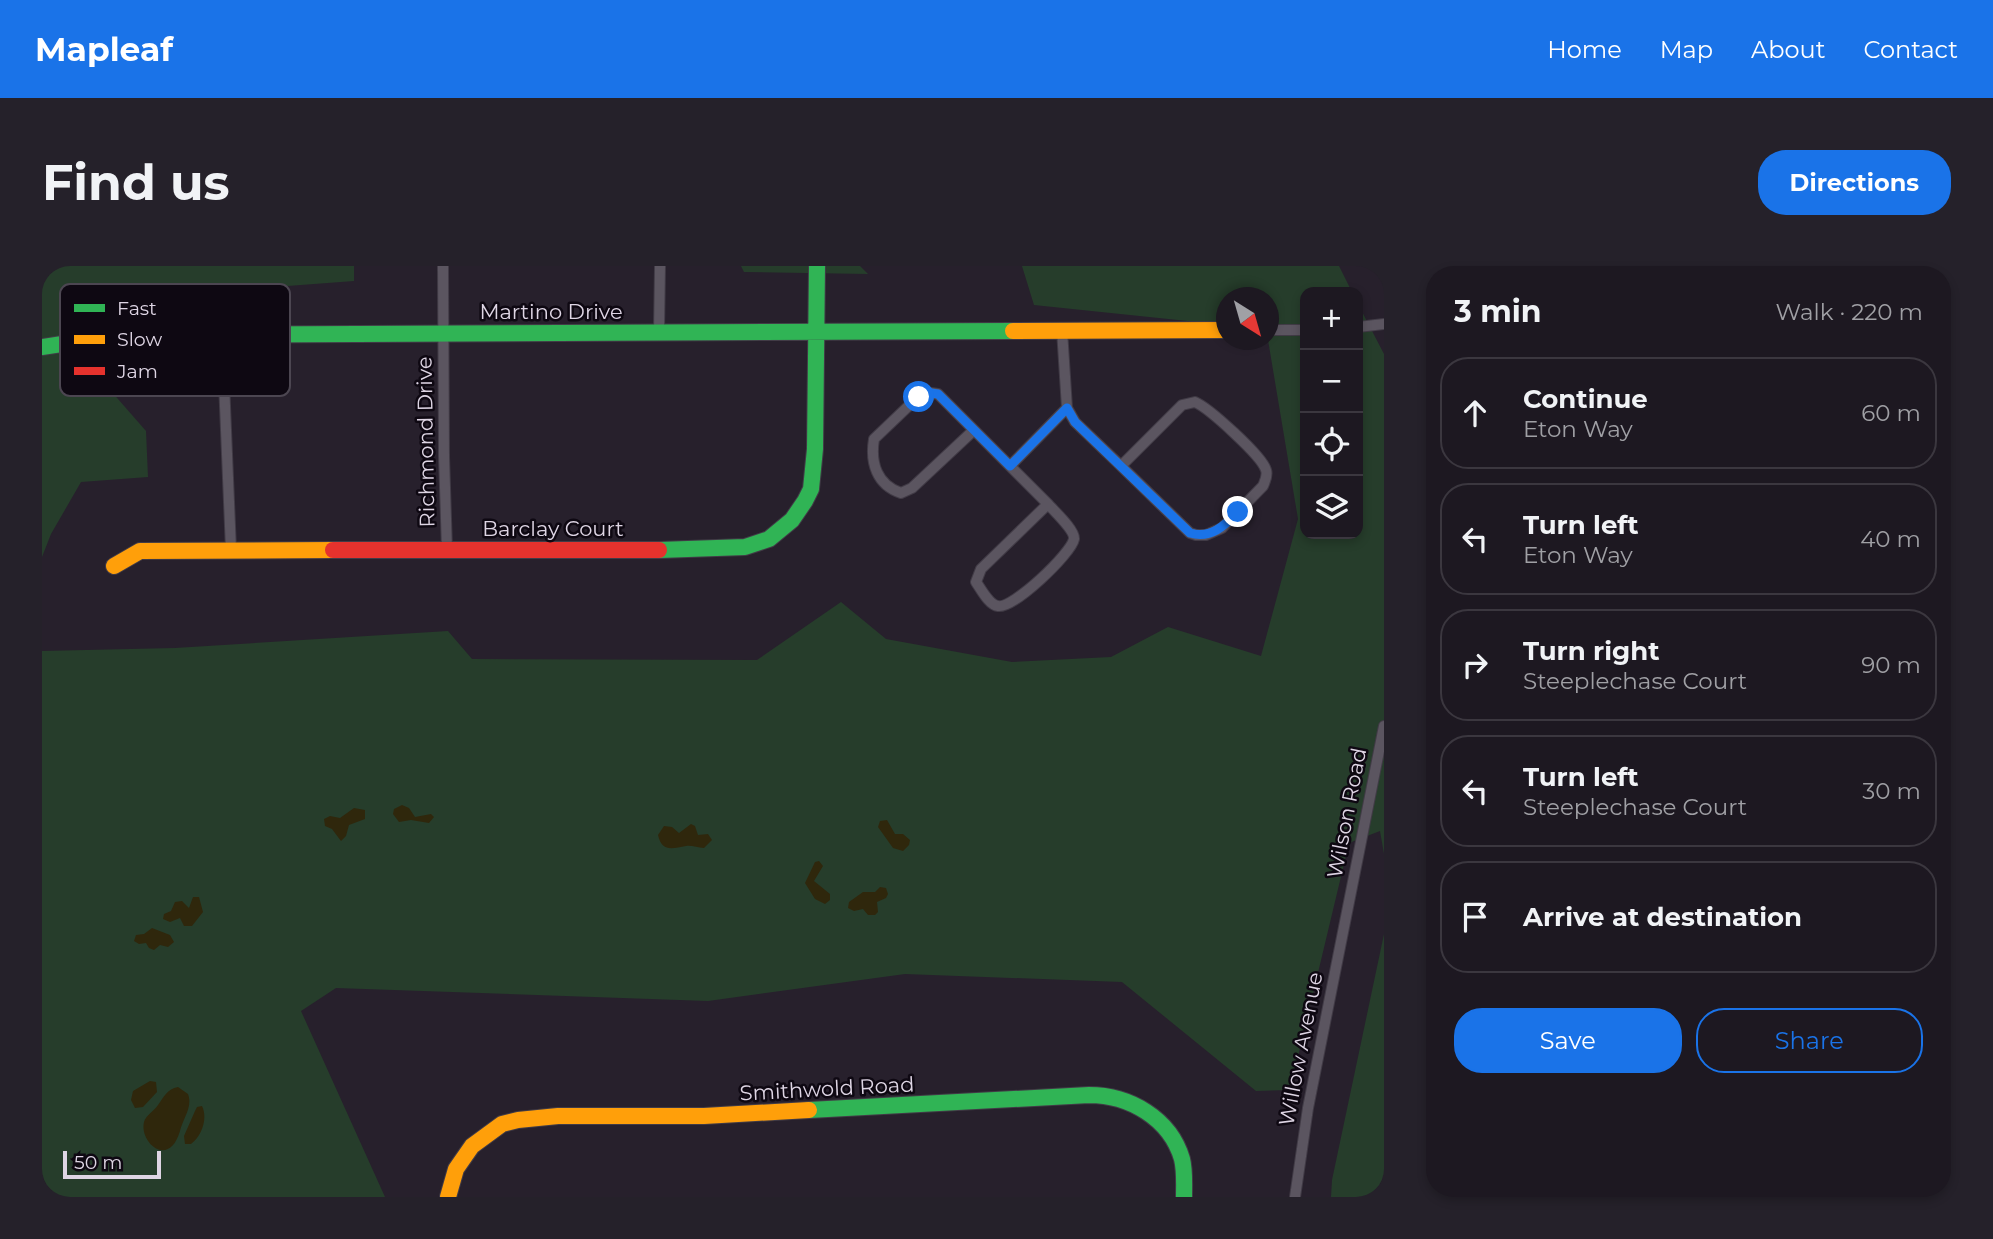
<!DOCTYPE html>
<meta charset="utf-8">
<style>
body{margin:0;font-family:Montserrat,sans-serif;background:#25212a;color:#f1f3f6}
.controls{position:absolute;right:21px;top:21px;display:grid;overflow:hidden;border-radius:14px;box-shadow:0 4px 10px #0003}
.controls button{width:63px;height:63px;display:grid;place-items:center;padding:0;border:0;border-bottom:2px solid #3b373f;background:#1d1821;color:#f1f3f6;font:35px sans-serif}
.compass{position:absolute;left:1174px;top:21px;width:63px;height:63px;border-radius:50%;background:#1d1821;box-shadow:0 4px 10px #0003;rotate:143deg}
.scale{position:absolute;left:21px;bottom:18px;width:98px;box-sizing:border-box;padding-left:7px;border:4px solid #ded5e4;border-top:0;font-size:19px;line-height:24px;white-space:nowrap;color:#ded5e4;-webkit-text-stroke:5px #0e0812;paint-order:stroke}
.stop{position:absolute;width:21px;height:21px;margin:-16px;border:5px solid #1a73e8;border-radius:50%;background:#fff}
.stop.end{background:#1a73e8;border-color:#fff;box-shadow:0 2px 7px #0008}
.list{margin:0;padding:0;list-style:none}
h2{display:flex;justify-content:space-between;align-items:center;height:91px;margin:0;padding:0 28px;font-size:30px}
h2 small{font-size:23px;font-weight:400;color:#a0a0a5}
.list li{display:grid;grid-template-columns:46px 1fr auto;gap:21px;align-items:center;box-sizing:border-box;height:112px;margin:0 14px 14px;padding:0 14px;border:2px solid #3b373f;border-radius:28px}
.list b{display:block;font-size:26px;white-space:nowrap}
.list p{margin:0;font-size:23px;white-space:nowrap;color:#a0a0a5}
.list em{font-size:23px;font-style:normal;color:#a0a0a5}
.actions{display:flex;gap:14px;padding:21px 28px}
.actions a{flex:1;padding:16px 0;border:2px solid #1a73e8;border-radius:28px;text-align:center;font-size:24px;color:#1a73e8}
.actions .main{background:#1a73e8;color:#fff}
.icon{flex:none;width:38px;height:38px;fill:none;stroke:currentColor;stroke-width:2;stroke-linecap:round;stroke-linejoin:round}
.map{position:relative;flex:none;width:1342px;height:931px;overflow:hidden;border-radius:28px}
header{display:flex;align-items:center;gap:42px;box-sizing:border-box;height:98px;padding:0 35px;background:#1a73e8;color:#fff}
header strong{font-size:33px}
nav{display:flex;gap:38px;margin-inline-start:auto;font-size:24px}
.intro{display:flex;align-items:center;justify-content:space-between;box-sizing:border-box;height:168px;padding:0 42px}
h1{margin:0;font-size:49px}
.button{padding:18px 32px;border-radius:28px;background:#1a73e8;color:#fff;font-size:24px;font-weight:700}
main{display:flex;gap:42px;padding:0 42px}
aside{flex:1;background:#1d1821;border-radius:28px;box-shadow:0 4px 10px #0003}
.map>svg:first-child{display:block}
.green{fill:#263d2b}
.sand{fill:#2f270c}
.lines{fill:none;stroke-linecap:round;stroke-linejoin:round}
.street-casing{stroke:#413b46;stroke-width:12}
.fast-casing{stroke:#413b46;stroke-width:18}
.slow-casing{stroke:#413b46;stroke-width:18}
.jam-casing{stroke:#413b46;stroke-width:18}
.street{stroke:#5b5560;stroke-width:10}
.fast{stroke:#30b455;stroke-width:16}
.slow{stroke:#ff9f0a;stroke-width:16}
.jam{stroke:#e5322d;stroke-width:16}
.route{stroke:#1a73e8;stroke-width:9}
.labels{text-anchor:middle;stroke-width:5;stroke-linejoin:round;paint-order:stroke}
.street-label{font-size:21px;fill:#ded5e4;stroke:#0e0812}
.key{fill:#0e0812;stroke:#4c4651;stroke-width:2}
.key-label{font-size:19px;fill:#ded5e4}
</style>
<header>
<strong>Mapleaf</strong>
<nav><a>Home</a><a>Map</a><a>About</a><a>Contact</a></nav>
</header>
<div class="intro"><h1>Find us</h1><a class="button">Directions</a></div>
<main>
<div class="map">
<svg width="1342" height="931" viewBox="0 0 1342 931">
<rect width="100%" height="100%" fill="#27202c"/>
<path class="green" d="M0,0H312V15L71,33L69,125L104,165L106,211L39,216L9,268L0,291Z
M699,0H818L826,8L702,6Z
M980,0H1297L1310,26H1263V268H1316V38L1342,88V588L1338,565L1307,577L1248,824L1214,825L1080,716L863,708L666,735L294,722L259,745L343,931H0V385L133,382L406,365L430,393L715,394L799,336L844,373L970,396L1069,391L1126,361L1219,390L1256,253L1226,74V32H1184V59L992,39Z
M1342,668V931H1289L1290,914Z"/>
<path class="sand" d="M360,539L367,542L373,551L389,548L392,551L387,557L369,554L357,556L351,548L352,543Z
M312,542L323,544V553L307,559L304,570L299,575L290,563L283,560L282,553L288,550L298,552Z
M845,554L853,568H861L868,574L867,579L861,585L851,582L836,561L838,555Z
M649,558L653,560L656,569L666,568L670,574L662,582C656,582 649,579 644,580C631,582 620,587 616,569L622,560L630,561L637,567Z
M777,595L781,600L772,615L788,628V634L783,638L773,633L763,617L773,596Z
M838,621L844,622L846,628L844,632L835,636L836,646L833,649H826L821,643L812,645L806,642L807,636L821,626H833Z
M151,631H157L161,646L150,660H142L138,652L128,656L121,653L122,648L129,645L133,636L140,635L147,642Z
M110,662L128,669L132,676L126,681L118,679L112,684L107,682L104,677L97,678L92,675L94,669L102,668Z
M108,815L114,816L115,826L101,841L93,842L89,834L91,825Z
M136,821L146,828C151,841 141,852 138,865C127,903 97,876 102,856C104,849 112,845 116,839C122,831 125,823 136,821Z
M160,840C166,852 160,870 149,878H143L142,870L153,845L155,841Z"/>
<g class="lines">
<defs>
<path id="street" d="M401,0L402,190L405,284
M1316,61L1342,58
M1226,64H1263
M617,66L618,0
M180,68L189,284
M889,127L896,128L932,164L870,222L859,227C835,219 828,197 832,173L876,131Z
M1153,136C1167,142 1220,190 1224,204C1226,210 1223,215 1221,220L1180,262L1164,269H1154L1148,267L1079,200L1140,139Z
M1025,142L1033,156L1079,200
M932,164L1006,238
M968,200L1025,142L1020,64
M1006,238C1012,245 1033,264 1032,273C1029,288 971,343 956,340C947,339 939,323 934,316L939,303Z
M1253,931L1266,842L1342,460"/>
<path id="fast" d="M0,81L78,69L971,65
M617,284L703,281L727,273L750,254L763,235L769,223L773,183L775,0
M767,844L1047,829C1087,829 1128,852 1140,893C1143,905 1142,918 1142,931"/>
<path id="slow" d="M971,65L1184,64
M72,300L98,285L291,284
M406,931L414,903L430,880L460,858L476,854L516,850H662L767,844"/>
<path id="jam" d="M291,284H617"/>
</defs>
<use href="#street" class="street-casing"/>
<use href="#fast" class="fast-casing"/>
<use href="#slow" class="slow-casing"/>
<use href="#jam" class="jam-casing"/>
<use href="#street" class="street"/>
<use href="#fast" class="fast"/>
<use href="#slow" class="slow"/>
<use href="#jam" class="jam"/>
</g>
<g class="lines">
<path class="route" d="M877,131L889,127L896,128L968,200L1025,142L1033,156L1148,267C1169,273 1182,260 1196,246"/>
</g>
<g class="labels">
<g class="street-label">
<text x="509" y="53">Martino Drive</text>
<text transform="translate(384 176) rotate(-91)" y="7">Richmond Drive</text>
<text x="511" y="270">Barclay Court</text>
<text transform="translate(1305 547) rotate(-79)" y="7">Wilson Road</text>
<text transform="translate(1259 783) rotate(-79)" y="7">Willow Avenue</text>
<text transform="translate(785 823) rotate(-3)" y="7">Smithwold Road</text>
</g>
</g>
<rect x="18" y="18" width="230" height="112" rx="10" class="key"/>
<rect x="32" y="38" width="31" height="8" fill="#30b455"/>
<rect x="32" y="69" width="31" height="9" fill="#ff9f0a"/>
<rect x="32" y="101" width="31" height="8" fill="#e5322d"/>
<g class="key-label">
<text x="75" y="49">Fast</text>
<text x="75" y="80">Slow</text>
<text x="75" y="112">Jam</text>
</g>
</svg>
<div class="controls">
<button>+</button>
<button>−</button>
<button><svg class="icon" aria-label="locate" viewBox="0 0 24 24"><circle cx="12" cy="12" r="6"/><path d="M12 2v4M12 18v4M2 12h4M18 12h4"/></svg></button>
<button><svg class="icon" aria-label="layers" viewBox="0 0 24 24"><path d="M12 4l9 5-9 5-9-5zM3 14l9 5 9-5"/></svg></button>
</div>
<svg class="compass" viewBox="-18 -18 36 36"><path d="M0-13l5 13h-10z" fill="#e53935"/><path d="M0 13l5-13h-10z" fill="#a0a0a5"/></svg>
<div class="scale">50 m</div>
<div class="stop" style="left:877px;top:131px"></div>
<div class="stop end" style="left:1196px;top:246px"></div>
</div>
<aside>
<h2>3 min<small>Walk · 220 m</small></h2>
<ul class="list">
<li><svg class="icon" aria-label="ahead" viewBox="0 0 24 24"><path d="M12 20V5M6 11l6-6 6 6"/></svg><div><b>Continue</b><p>Eton Way</p></div><em>60 m</em></li>
<li><svg class="icon" aria-label="left" viewBox="0 0 24 24"><path d="M17 20v-9H6M10 6l-5 5 5 5"/></svg><div><b>Turn left</b><p>Eton Way</p></div><em>40 m</em></li>
<li><svg class="icon" aria-label="right" viewBox="0 0 24 24"><path d="M7 20v-9h11M14 6l5 5-5 5"/></svg><div><b>Turn right</b><p>Steeplechase Court</p></div><em>90 m</em></li>
<li><svg class="icon" aria-label="left" viewBox="0 0 24 24"><path d="M17 20v-9H6M10 6l-5 5 5 5"/></svg><div><b>Turn left</b><p>Steeplechase Court</p></div><em>30 m</em></li>
<li><svg class="icon" aria-label="arrive" viewBox="0 0 24 24"><path d="M6 21V4h12l-3 4 3 4H6"/></svg><div><b>Arrive at destination</b></div></li>
</ul>
<div class="actions"><a class="main">Save</a><a>Share</a></div>
</aside>
</main>
